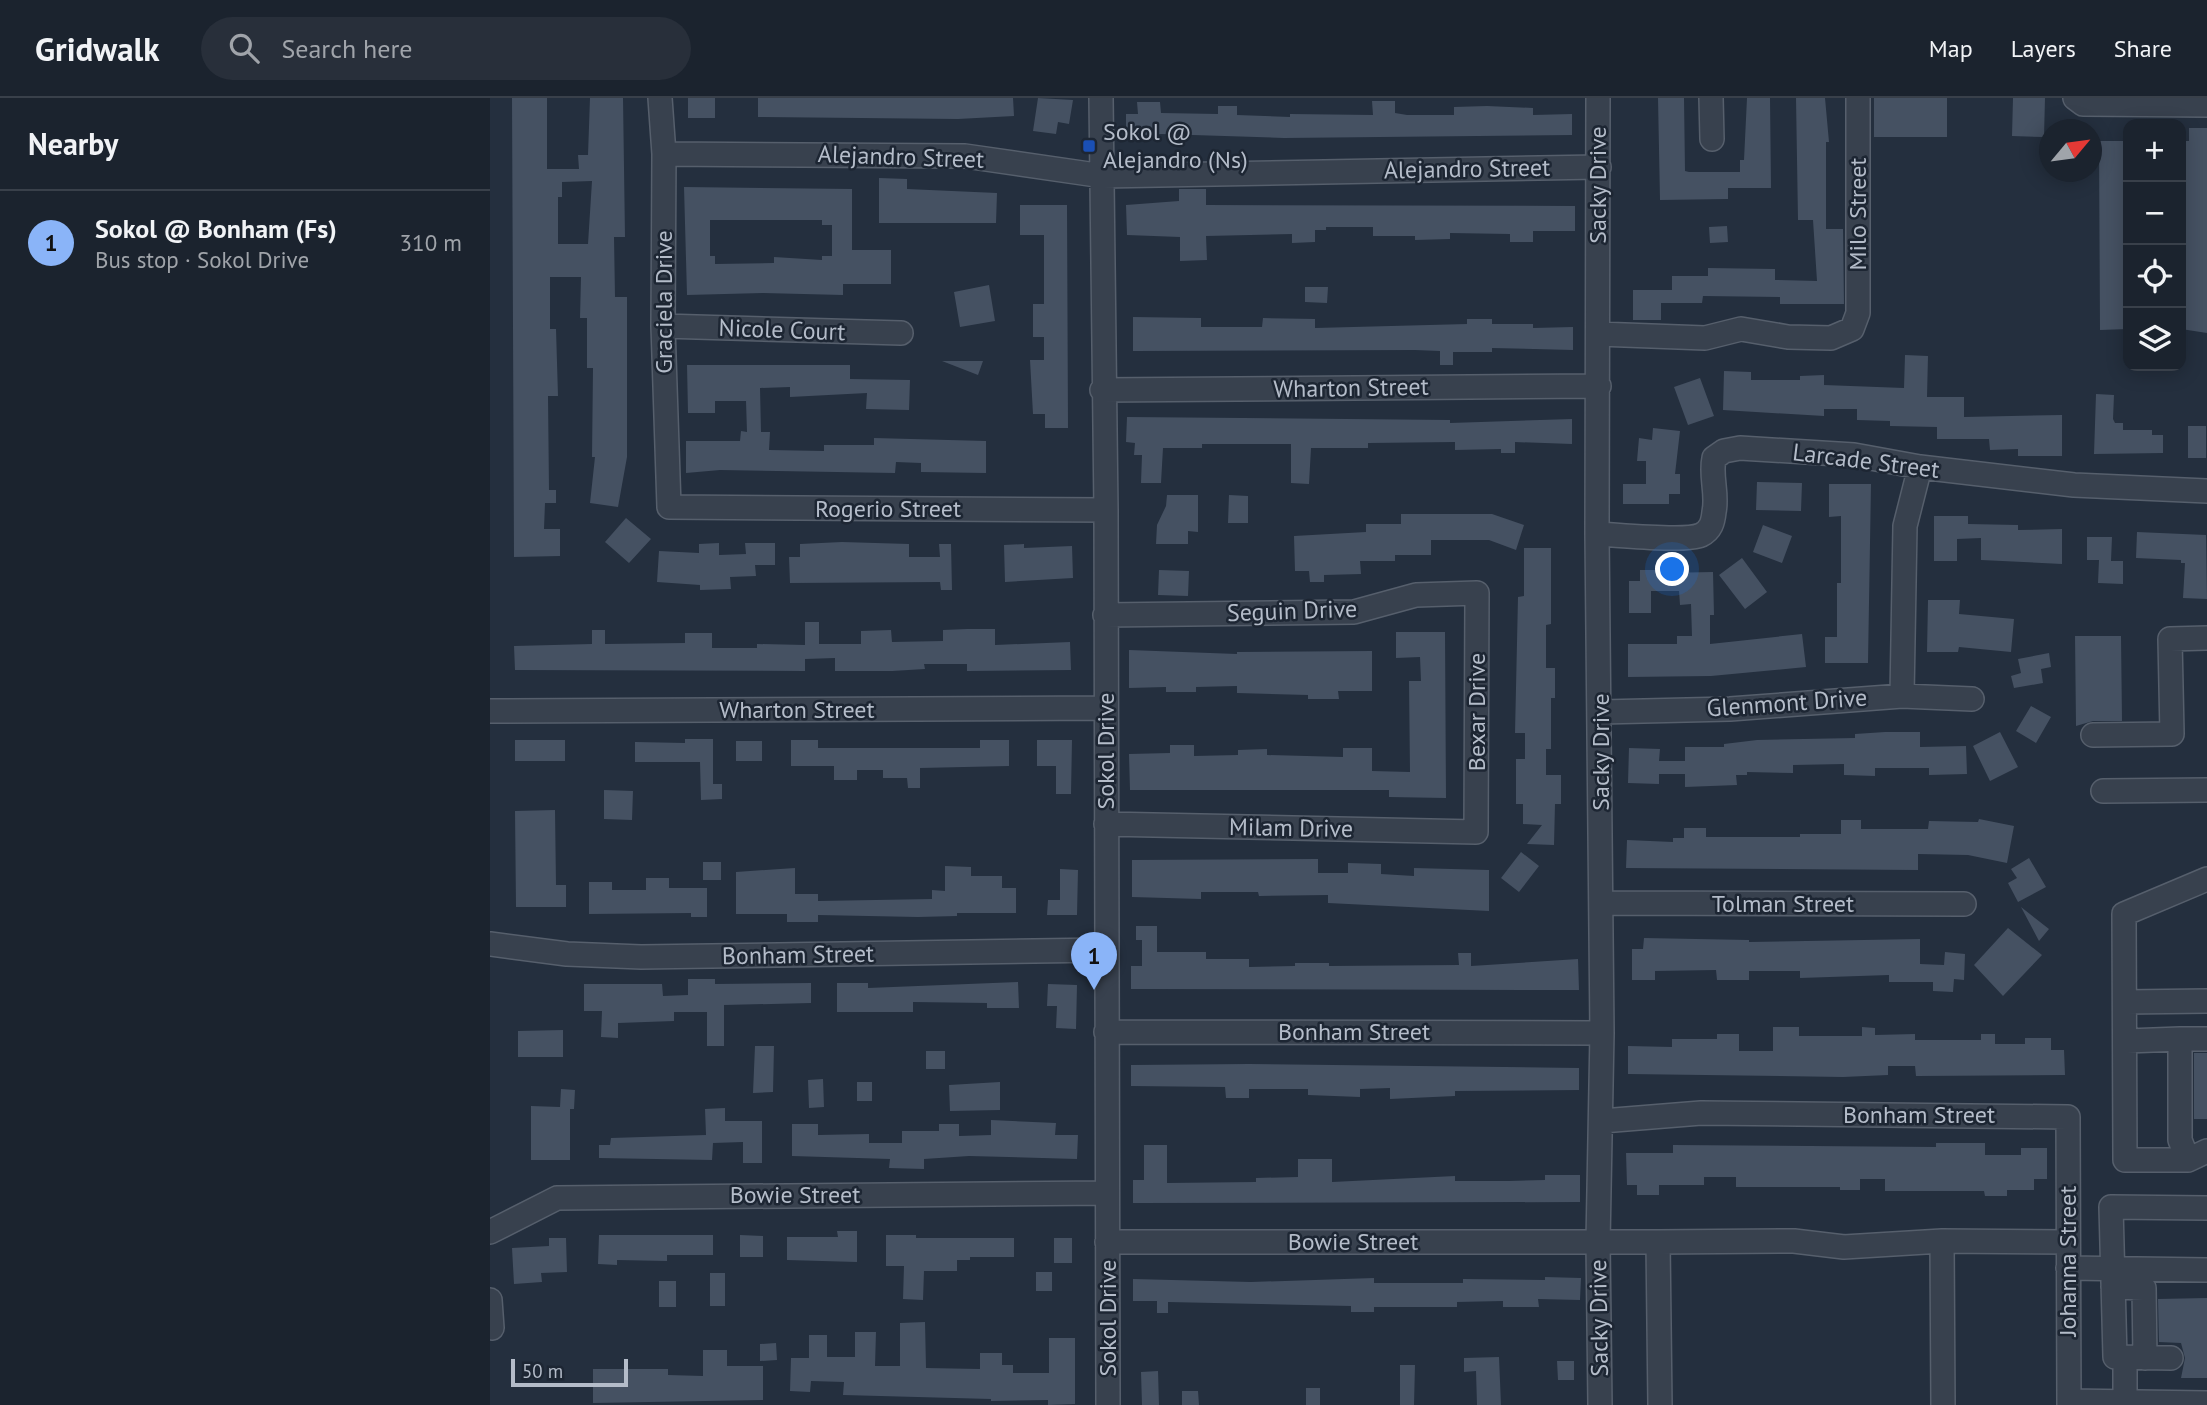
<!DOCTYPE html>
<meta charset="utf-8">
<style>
body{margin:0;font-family:"PT Sans",sans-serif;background:#282f3a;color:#f1f3f6}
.controls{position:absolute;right:21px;top:21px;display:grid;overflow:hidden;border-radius:14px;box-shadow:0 4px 18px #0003}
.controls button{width:63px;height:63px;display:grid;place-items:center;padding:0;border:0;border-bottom:2px solid #39404a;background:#1b232e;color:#f1f3f6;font:35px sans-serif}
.compass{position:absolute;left:1549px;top:21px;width:63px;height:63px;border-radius:50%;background:#1b232e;box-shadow:0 4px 18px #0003;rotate:61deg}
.scale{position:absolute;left:21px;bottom:18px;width:117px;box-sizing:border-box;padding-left:7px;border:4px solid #b4bcc9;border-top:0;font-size:19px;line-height:24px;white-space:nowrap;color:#b4bcc9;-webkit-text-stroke:5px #1d2633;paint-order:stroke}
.you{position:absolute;left:1183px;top:472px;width:24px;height:24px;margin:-18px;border:5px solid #fff;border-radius:50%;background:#1a73e8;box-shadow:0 0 0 10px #1a73e833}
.badge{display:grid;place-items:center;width:46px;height:46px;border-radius:50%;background:#8ab4f8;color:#111;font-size:23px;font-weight:700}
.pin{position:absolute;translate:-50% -58px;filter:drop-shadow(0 2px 4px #0008)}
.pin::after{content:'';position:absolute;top:37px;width:24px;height:21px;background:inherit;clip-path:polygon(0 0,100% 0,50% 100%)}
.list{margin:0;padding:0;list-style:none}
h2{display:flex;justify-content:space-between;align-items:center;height:91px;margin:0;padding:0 28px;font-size:30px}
h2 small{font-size:23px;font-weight:400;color:#a0a4aa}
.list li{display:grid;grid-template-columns:46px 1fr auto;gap:21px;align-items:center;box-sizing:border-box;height:105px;padding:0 28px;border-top:2px solid #39404a}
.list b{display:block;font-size:26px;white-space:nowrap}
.list p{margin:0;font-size:23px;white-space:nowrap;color:#a0a4aa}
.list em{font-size:23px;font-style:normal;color:#a0a4aa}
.icon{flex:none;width:38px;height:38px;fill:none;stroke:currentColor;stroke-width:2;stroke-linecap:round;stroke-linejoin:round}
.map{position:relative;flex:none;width:1717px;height:1307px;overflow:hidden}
header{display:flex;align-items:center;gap:42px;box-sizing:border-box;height:98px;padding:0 35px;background:#1b232e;border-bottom:2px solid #39404a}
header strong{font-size:33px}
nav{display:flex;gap:38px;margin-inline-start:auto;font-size:24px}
.search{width:490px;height:63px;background:#282f3a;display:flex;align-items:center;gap:18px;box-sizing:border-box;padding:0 24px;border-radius:38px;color:#a0a4aa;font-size:26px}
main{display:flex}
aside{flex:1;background:#1b232e}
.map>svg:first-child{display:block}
.building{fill:#455162;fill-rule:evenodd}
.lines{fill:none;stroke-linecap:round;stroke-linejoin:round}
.minor-casing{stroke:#565f6c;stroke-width:26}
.minor{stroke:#38414e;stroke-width:23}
.transit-dot{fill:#1a4fb4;stroke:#1d2633;stroke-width:2.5}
.labels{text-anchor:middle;stroke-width:5;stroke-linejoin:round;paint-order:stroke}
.poi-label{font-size:24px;fill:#b4bcc9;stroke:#1d2633;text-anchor:start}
.street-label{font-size:24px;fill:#b4bcc9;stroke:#1d2633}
</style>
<header>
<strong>Gridwalk</strong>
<div class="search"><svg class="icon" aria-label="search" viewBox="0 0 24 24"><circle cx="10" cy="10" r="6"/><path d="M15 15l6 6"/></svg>Search here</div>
<nav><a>Map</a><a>Layers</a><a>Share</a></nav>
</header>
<main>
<aside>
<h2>Nearby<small></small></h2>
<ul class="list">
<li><span class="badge">1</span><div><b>Sokol @ Bonham (Fs)</b><p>Bus stop · Sokol Drive</p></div><em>310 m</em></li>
</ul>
</aside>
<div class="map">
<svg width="1717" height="1307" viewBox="0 0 1717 1307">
<rect width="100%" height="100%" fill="#242f3e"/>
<path class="building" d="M22,0H57V71H89L88,57H98L100,0H133L135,139H124L125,199H137V359L128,409L100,405L105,359H102L103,270H97V220H90L91,179H60V231H66L68,298H58L59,392H66V405H55L54,431H70V458L24,459ZM102,83L98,146H68V99H72V84Z
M198,0H225V20H198Z
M268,0H523L524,18L468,21L268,19Z
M548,0L583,2L579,26L568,24L566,36L543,33Z
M1168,0H1194L1195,73L1199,74H1250V62H1254L1257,0H1280L1281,90H1238V101L1170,102Z
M1306,0H1335L1339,44H1336V131H1353L1354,206H1290V199L1213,198L1212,205H1171V222H1143V192H1182V178H1218V170L1285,171V182L1327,183L1323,122H1308Z
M1384,0H1457V39H1384Z
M1523,0H1555L1554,39L1522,38Z
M882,3H905V15L917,17H964V9L997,8L1043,10V17L1082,16V37L794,40L671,36L636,39V16H648L647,4H670L671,15L728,16V8H747V17L800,19V16L883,17Z
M1699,30H1717V235L1691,231V43H1699Z
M1609,43H1638V231L1610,232Z
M389,80L417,81V91L507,95L506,125H389Z
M194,89L362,91V152H401V186H353V197L273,195L197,197ZM220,122H332V127H342V158H332V162L284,159V165L225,166V158H220Z
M689,91H716V107L1085,108V133H1043V144H1020V136L960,135V141L925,142V138H883V129H836V132H825V144L802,145V136L716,138L717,162L690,163V139L637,137L636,107L689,103Z
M530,107H577L578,330H555V316H543L540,262H554V239H543V206H554V137H530Z
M1237,128L1238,144L1220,145L1219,129Z
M499,187L505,223L470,229L464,194Z
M815,189H838L837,205L815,204Z
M643,219L711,220V229H772L773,220L825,221V230L977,226V221H1002V226H1043V230L1083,229V252L1002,250V254H963V267H950V253L925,252L643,253Z
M1415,257L1438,258L1437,299H1474V319L1572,317V358H1528V351L1500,352L1499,341H1447V329L1400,328V323L1367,322V311H1334V318L1233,312L1234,273L1261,274V282H1310V278L1334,277V287L1414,290Z
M452,263H493L488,277Z
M197,267H360V281L420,282L419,312L376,311L377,295L300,299V289L270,290L271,334H280L279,352L334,353V347H384V340L496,343V375L431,374V365L406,364L405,375L230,372L196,375V343H250L251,333L257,334L256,303H225V315H198Z
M1210,280L1224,318L1198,327L1184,289Z
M1606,296L1624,297L1623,321L1625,325H1633V332H1662V337H1673V355L1604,356Z
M637,319L960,322V325L1082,321V346L1025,344V355H1011V351L965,352V344L878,345V350H821L819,386L801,385V346H712V350H673L671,385H651L652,357H644L645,345L636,344Z
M1698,328H1716V360H1698Z
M1163,330L1190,333L1185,376H1190V396H1179V406H1133V386H1156V363H1147L1149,340L1162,342Z
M1267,384L1312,385L1311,413L1266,412Z
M1339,386H1381L1378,565H1335V539H1347V485H1351V418L1339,419Z
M677,397H708V434L698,433V446H666L667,427L676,408Z
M739,397L758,398V425H738Z
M911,416H1002L1034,427L1026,452L999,442H941V457H905V463H870L871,476L834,477V484H820L819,473H805L804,438L876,434V426H911Z
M1444,418H1478V426L1528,427V432L1572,431V466L1491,462V440L1467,441V463H1444Z
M136,420L161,441L139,465L115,444Z
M1273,427L1302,438L1292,465L1263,454Z
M1647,434L1716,437L1717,501L1693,500L1695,465H1691V462L1646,460Z
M1597,439H1622L1621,463H1633V486L1608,485L1609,462H1597Z
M352,444L419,446V459H450L449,446H461L462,492H451L450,484L300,485L299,459H310V446Z
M229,445V457L256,456L255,445H285V467H265L266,478L240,479L241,491L210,492V487L167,484L169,453L209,455V446Z
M534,446V450L582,448L583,480L515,484L514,447Z
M1034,450H1061V526L1056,527V570H1065V600H1061V651H1056V677H1071V706H1065L1064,747L1037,746L1052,727L1033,726V706H1026V661H1035V635H1025L1028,499L1034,498Z
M1252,460L1277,494L1255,511L1229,477Z
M669,472L699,473L698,498L668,497Z
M1150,472H1172V475L1223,474L1224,517H1220V546L1312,536L1316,569L1221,578L1138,579V546H1187V538H1202L1201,506L1190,507L1189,493H1161V515H1139V483H1150Z
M1438,502H1470L1469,516L1524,521L1521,554L1469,549L1468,554H1437Z
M315,524H329V546H371V533L401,532L402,544L453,543V532L477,531H505V547L580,544L581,572L477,573V566H434L435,571L402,573H345V560L315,561V573L25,572L24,548L102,546V532H115V546L195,545V535H222V550H267V546L315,547Z
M906,534H955L956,700L899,699V692H640L639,656L680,655V647H704V658L748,657V652L777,651V657L853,659V650H882V673L920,674L919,583H931L930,559L906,560Z
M1585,538H1631L1632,623H1603L1586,628Z
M639,552L747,556V554L882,553V593H848L849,601H818V597L747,595V588L706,589V594H676V589L639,590Z
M1559,555L1561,569L1551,571L1553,585L1524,590L1521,578L1531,575L1528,561Z
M1541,608L1561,619L1546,645L1526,633Z
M1395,634H1430V649L1476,648L1477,676L1439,677V670H1385V678L1354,677V666L1303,667V675L1257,674V677H1246L1247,687L1195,689V676H1169V686L1138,685L1139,650L1170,651L1169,663H1195V649H1234V646L1267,642L1365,640V636Z
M1510,634L1528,669L1500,683L1483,648Z
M195,641H223V686H232V701L211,702L210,664H145V644L195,645Z
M25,642H75V663H25Z
M301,642H328V650H490V642H519V668L430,670V690H418L417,680H393V672H367V682H344V668H301Z
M547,642H582L581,696H566V668H547Z
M246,643H272V663H246Z
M114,692L143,693L142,722L114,721Z
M65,712L66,787H76V809H26L25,713Z
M1489,721L1524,728L1517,765L1478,757L1428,756V772L1136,770L1137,742L1183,744V740H1194V730H1216V739H1310V736H1351V722H1371V731H1438L1439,723L1488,724Z
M1031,754L1049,768L1029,794L1011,780Z
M1539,760L1556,789L1528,804L1518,785L1527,780L1521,771Z
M828,761V775H858V765L891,766V776L924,778V770L999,772V813L838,805V797L769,798L768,794H711V801L642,799V762Z
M213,764H231V782H213Z
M455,768L481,769V778H512V790H526V815H467V818L428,819L328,817V824H297V816H246V774L305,770V796H328V803L442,801V792L455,793Z
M570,771L588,772L587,817H557L558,802H570Z
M156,780H179V790H217V819H201V815L99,816V784H122V792H156Z
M1531,809L1559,831L1549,843Z
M646,828H667V854H716V861H759V869L805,868V865H839V868L969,867L968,855H981V868L1088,861L1089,892L641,891V868H652V842H646Z
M1518,830L1552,857L1513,898L1484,867Z
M1154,840L1259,842V844L1430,841V866L1454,867L1455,854L1475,856L1474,882L1464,881L1463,894L1443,893V884H1399V877L1310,880V873H1259V882H1227L1226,872L1165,873V882H1142V851H1153Z
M198,881H225V886L321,885V905L234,907V948H217V914H184V923L128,925V940L111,939L112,913H94V886H172L173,898L198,897Z
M528,884L529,910H497V905L423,904V914H347V885H378V890Z
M558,886L587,887L586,931L566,930L567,908H557Z
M1283,929H1309V938H1372V929L1385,930V937L1425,936V942H1491V936H1505V946H1535V940H1561V952H1574L1575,977L1426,978L1425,968H1398V977L1353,979L1138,976V948L1182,949V941H1227V936H1249V953H1283Z
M73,932V959H28V933Z
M265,948H284L283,994L263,995Z
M436,953H455V971H436Z
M1704,955H1717V1021H1704Z
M759,966L1089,970V992L965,993V998L900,1001V990L870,991V999L818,997V991H759V1000H736L735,989L641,988V967Z
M333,981L334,1009L319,1010L318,982Z
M367,984H382V1003H367Z
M510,984V1012L460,1013L459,987Z
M71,991L85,992L84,1011H80V1062H41V1008L70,1009Z
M235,1010V1023H272V1065H253V1044L223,1045L222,1062L109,1060V1047H120L121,1040L216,1037L215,1011Z
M501,1022L566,1025L565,1037H588L587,1061L479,1058L434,1061V1071L399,1070L400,1061L302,1058V1026H328V1037L379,1036V1045H412V1033H449V1026H469V1038L501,1037Z
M1446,1045H1495V1057H1531V1050H1557V1081H1544V1092H1517V1098H1495L1494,1093H1395V1081H1370V1092H1350V1089H1246V1079H1214V1087H1169V1097H1147V1087H1137L1136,1055H1183V1047L1446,1049Z
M654,1047H677V1085L766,1084V1080L808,1079V1061H842V1084L965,1078V1083H1019L1055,1082V1077H1090V1104L643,1105V1082H654Z
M347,1133H367V1164L297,1162V1139H348Z
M109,1137H223V1157H177V1163L127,1162V1167L108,1166Z
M250,1137L273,1138V1159H250Z
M396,1137H426V1140H524V1159H480V1162H467V1173H434L433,1202L413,1201L414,1168H396Z
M59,1140H76L77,1174L51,1175L52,1184L24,1186L22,1150L59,1148Z
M564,1140H582V1165H564Z
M546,1174H562V1193H546Z
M220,1175H235V1208H220Z
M1055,1179L1091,1180L1090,1202L1048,1201L1049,1209H1013V1203L967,1204V1209H884V1214H861V1208L678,1204V1215H667V1203H643V1181L761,1184L884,1180V1185H973V1181L1055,1182Z
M169,1183H186V1209H169Z
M1717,1200V1280H1691L1695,1260L1691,1245L1669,1244L1668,1201Z
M435,1224L436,1270L490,1271V1255H512V1267H523V1275H559V1240H585V1306L558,1307V1302L501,1303V1301L353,1297L354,1284L321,1283L320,1294L300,1293L301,1260H319V1237H337V1259H365V1234H386L385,1268H410V1225Z
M286,1245L287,1262L270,1263V1246Z
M213,1252H237V1268H273V1302L103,1305V1271H178V1277L213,1278Z
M1009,1259L1011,1307H987L986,1273L974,1274V1260Z
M1067,1263H1084V1282H1068Z
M910,1267H925L924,1307H910Z
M668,1273L669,1307H652L651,1274Z
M816,1290H830V1307H816Z
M692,1293H708L709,1307H692Z"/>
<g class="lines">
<defs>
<path id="minor" d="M170,0L174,56L173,228L179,409L616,412
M611,0L616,412L618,1307
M1108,0L1107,436L1112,935L1108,1144L1110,1307
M1221,0L1222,41
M1585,0L1593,6L1717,7
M174,56L475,58L613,78L1109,69
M173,228L411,235
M1108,236L1215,240L1251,231L1298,239L1341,240L1362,231L1368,215V0
M612,292L1109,288
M1107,436C1129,437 1195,444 1211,437C1221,432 1223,424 1224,414C1228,396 1220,378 1224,360L1234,353L1250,350L1364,357L1430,369L1584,387L1717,393
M615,517L864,514L926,497L987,495L986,734L616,726
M1412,598L1415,428L1430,369
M0,613L615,610
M1111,614L1240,611L1412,598L1482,601
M1603,637L1682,636L1680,541L1717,540
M1613,693L1717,692
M1717,781L1634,816L1635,1062H1698L1717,1053
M1112,805L1474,806
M0,846L77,856L151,859L616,852
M1636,904L1717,903
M616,934L1112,935
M1637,943L1690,941
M1112,1023L1211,1015L1578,1019L1579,1307
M1698,1062L1690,1042V941H1717
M0,1134L67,1100L617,1095
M617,1144H1168
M1578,1170L1717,1172
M1623,1189L1654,1190L1655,1260
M0,1202L2,1230
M1635,1260V1304
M1681,1260L1625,1259L1621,1109L1717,1110
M1579,1303L1717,1305
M1170,1307L1168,1144L1304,1143L1354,1149L1452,1143
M1453,1307L1452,1143L1578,1144"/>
</defs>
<use href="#minor" class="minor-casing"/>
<use href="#minor" class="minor"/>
</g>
<rect class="transit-dot" x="592" y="41" width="14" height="14" rx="3.5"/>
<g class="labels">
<g class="poi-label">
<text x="613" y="42">Sokol @<tspan x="613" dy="28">Alejandro (Ns)</tspan></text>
</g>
<g class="street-label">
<text transform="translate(411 59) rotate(2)" y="8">Alejandro Street</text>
<text transform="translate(977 71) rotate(-1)" y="8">Alejandro Street</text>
<text transform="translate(1108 87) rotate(-90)" y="8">Sacky Drive</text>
<text transform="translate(1368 116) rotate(-90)" y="8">Milo Street</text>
<text transform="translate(174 204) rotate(-90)" y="8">Graciela Drive</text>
<text transform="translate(292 232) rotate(2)" y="8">Nicole Court</text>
<text transform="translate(861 290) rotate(-1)" y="8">Wharton Street</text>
<text transform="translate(1376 363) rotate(7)" y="8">Larcade Street</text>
<text x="398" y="419">Rogerio Street</text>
<text transform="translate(802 513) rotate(-2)" y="8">Seguin Drive</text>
<text transform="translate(1297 605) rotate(-4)" y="8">Glenmont Drive</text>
<text x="307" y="620">Wharton Street</text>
<text transform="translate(987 614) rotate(-90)" y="8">Bexar Drive</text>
<text transform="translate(616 653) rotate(-90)" y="8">Sokol Drive</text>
<text transform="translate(1111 654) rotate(-90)" y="8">Sacky Drive</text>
<text transform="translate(801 730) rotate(1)" y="8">Milam Drive</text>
<text x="1293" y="814">Tolman Street</text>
<text transform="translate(308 857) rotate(-1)" y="8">Bonham Street</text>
<text x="864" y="942">Bonham Street</text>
<text x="1429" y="1025">Bonham Street</text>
<text x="305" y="1105">Bowie Street</text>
<text x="863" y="1152">Bowie Street</text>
<text transform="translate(1578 1163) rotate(-90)" y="8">Johanna Street</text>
<text transform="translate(618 1220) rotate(-90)" y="8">Sokol Drive</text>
<text transform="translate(1109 1220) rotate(-91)" y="8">Sacky Drive</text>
</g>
</g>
</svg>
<div class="controls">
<button>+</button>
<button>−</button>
<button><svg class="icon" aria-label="locate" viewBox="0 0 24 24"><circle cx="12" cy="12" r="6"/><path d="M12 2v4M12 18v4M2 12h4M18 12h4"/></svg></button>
<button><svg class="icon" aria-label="layers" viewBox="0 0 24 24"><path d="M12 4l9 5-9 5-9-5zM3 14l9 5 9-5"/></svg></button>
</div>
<svg class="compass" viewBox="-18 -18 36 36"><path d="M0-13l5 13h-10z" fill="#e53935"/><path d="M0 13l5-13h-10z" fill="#a0a4aa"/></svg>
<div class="scale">50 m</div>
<div class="you"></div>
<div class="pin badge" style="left:604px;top:892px">1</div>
</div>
</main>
